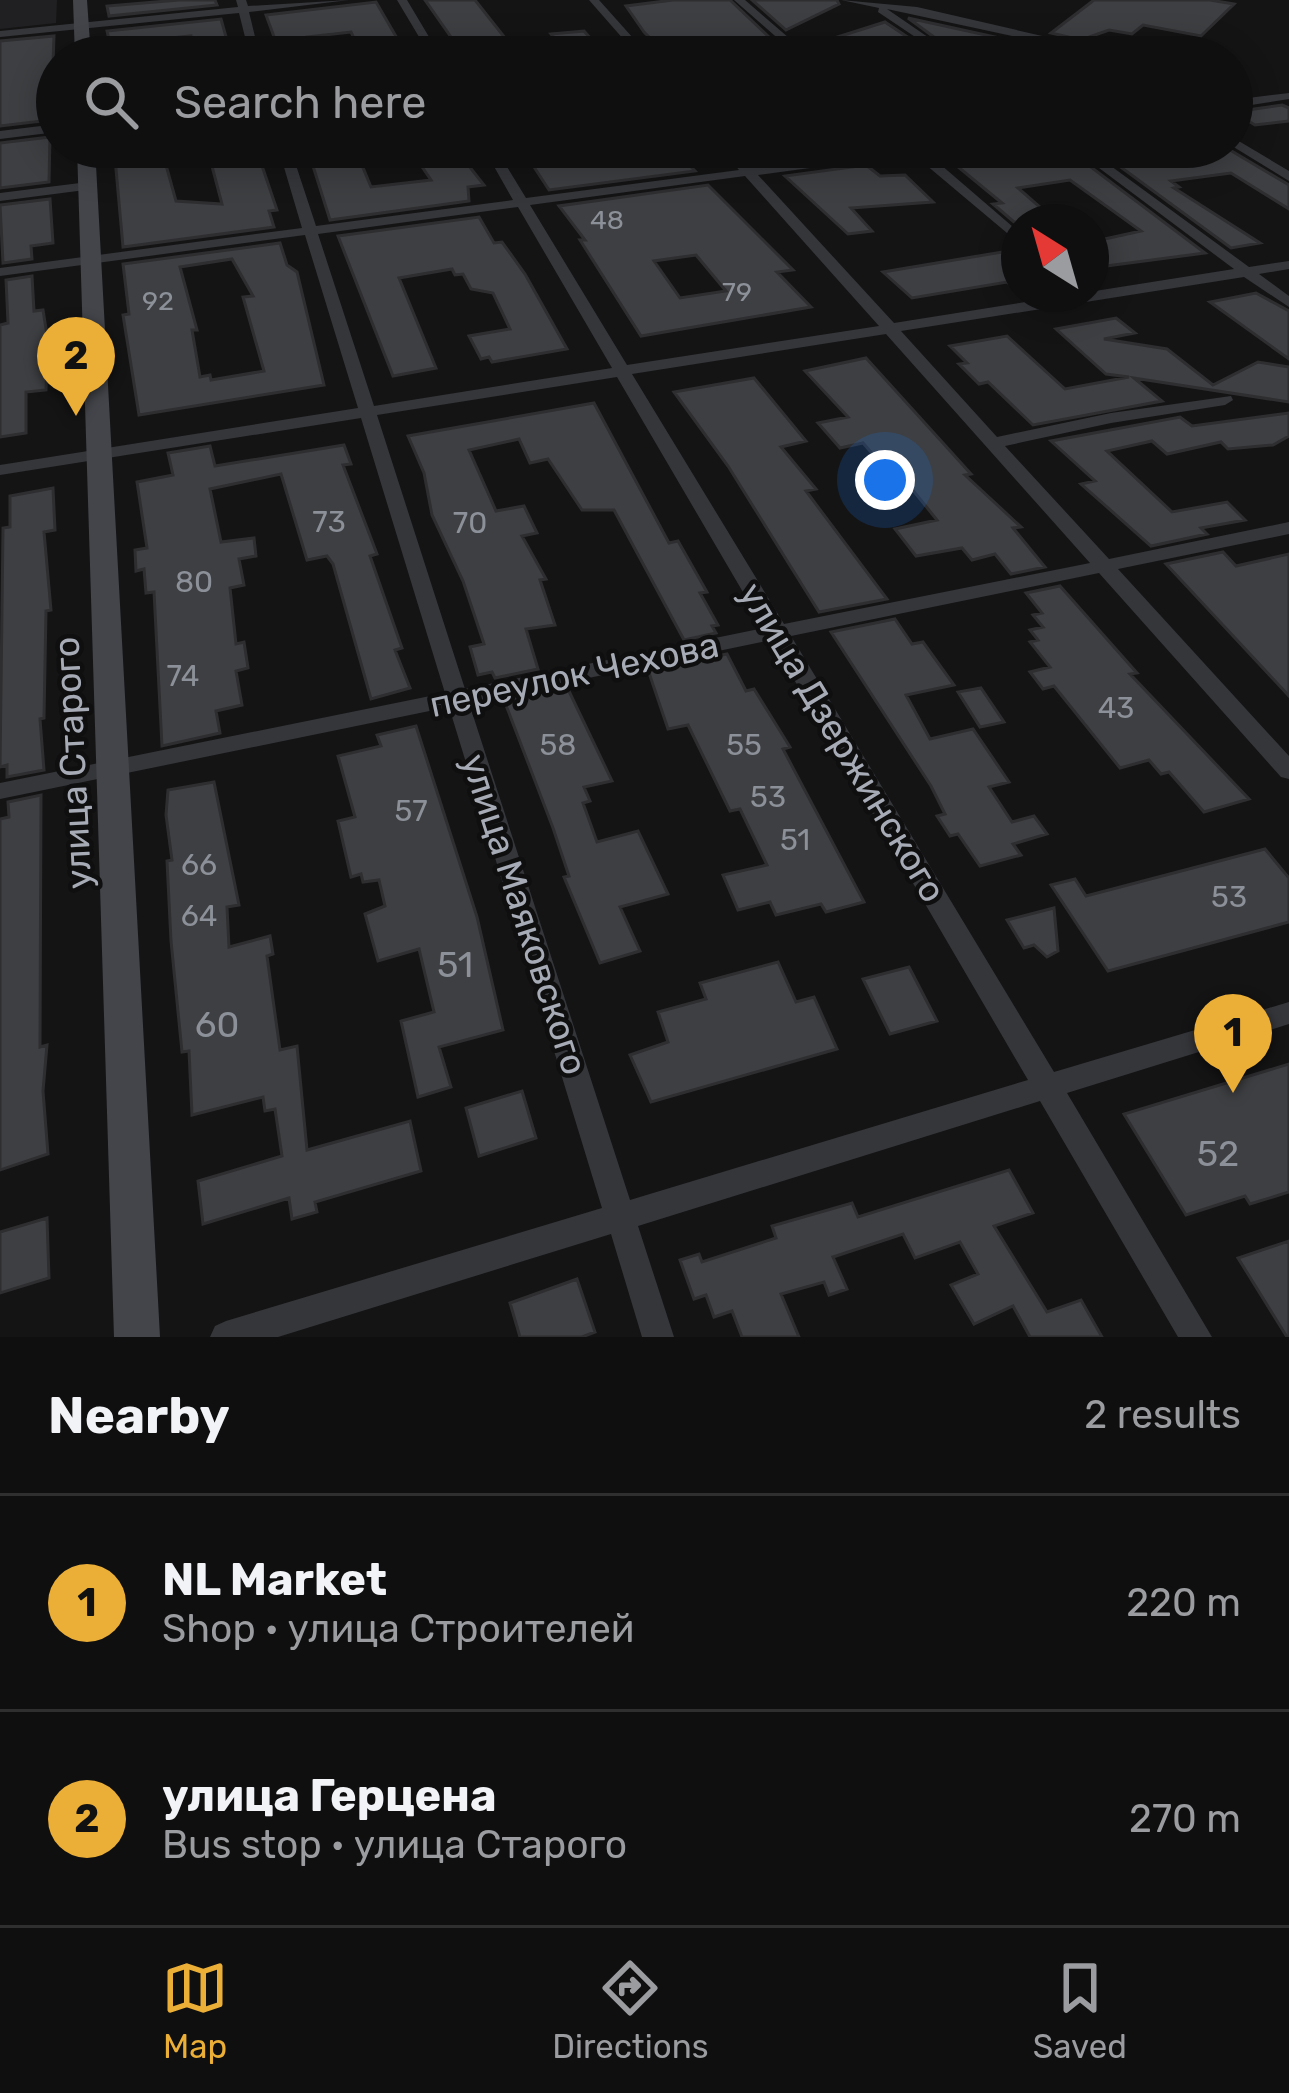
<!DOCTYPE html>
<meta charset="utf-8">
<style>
body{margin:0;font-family:Rubik,sans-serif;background:#1d1d1e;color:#f1f3f6}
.compass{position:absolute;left:1001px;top:204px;width:108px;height:108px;border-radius:50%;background:#0f0f10;box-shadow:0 6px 30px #0003;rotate:323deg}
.you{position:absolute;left:885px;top:480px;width:42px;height:42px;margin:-30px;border:9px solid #fff;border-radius:50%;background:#1a73e8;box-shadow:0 0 0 18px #1a73e833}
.badge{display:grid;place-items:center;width:78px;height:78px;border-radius:50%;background:#ebae37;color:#111;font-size:39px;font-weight:700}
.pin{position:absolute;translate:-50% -99px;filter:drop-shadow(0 3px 6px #0008)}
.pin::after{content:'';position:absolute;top:63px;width:42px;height:36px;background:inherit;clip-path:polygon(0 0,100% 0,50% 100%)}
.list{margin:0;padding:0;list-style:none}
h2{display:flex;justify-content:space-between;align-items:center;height:156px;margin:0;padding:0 48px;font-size:51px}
h2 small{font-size:39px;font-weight:400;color:#9b9c9f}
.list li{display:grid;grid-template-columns:78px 1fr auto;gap:36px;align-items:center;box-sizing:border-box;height:216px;padding:0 48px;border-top:3px solid #2f2f30}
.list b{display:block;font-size:45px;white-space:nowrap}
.list p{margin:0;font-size:39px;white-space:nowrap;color:#9b9c9f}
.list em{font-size:39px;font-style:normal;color:#9b9c9f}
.icon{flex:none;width:66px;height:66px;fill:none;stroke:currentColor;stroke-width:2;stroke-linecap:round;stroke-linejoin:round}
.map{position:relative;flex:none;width:1289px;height:1337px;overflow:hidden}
.search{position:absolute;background:#0f0f10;box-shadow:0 6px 30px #0003;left:36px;right:36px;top:36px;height:132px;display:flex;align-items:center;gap:30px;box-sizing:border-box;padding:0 42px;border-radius:66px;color:#9b9c9f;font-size:45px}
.sheet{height:588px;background:#0f0f10}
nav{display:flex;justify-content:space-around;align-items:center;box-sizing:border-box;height:168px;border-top:3px solid #2f2f30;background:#0f0f10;font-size:33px;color:#9b9c9f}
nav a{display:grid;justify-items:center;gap:6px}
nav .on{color:#ebae37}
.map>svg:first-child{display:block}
.built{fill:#202022}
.building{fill:#3e3f42;stroke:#2e2e31;stroke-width:3;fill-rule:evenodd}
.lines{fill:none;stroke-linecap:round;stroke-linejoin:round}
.street{fill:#35363a;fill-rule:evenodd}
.secondary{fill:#43454a;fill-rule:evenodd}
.labels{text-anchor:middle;stroke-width:9;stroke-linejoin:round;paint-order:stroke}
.far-number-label{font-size:27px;fill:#8c9098}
.number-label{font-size:30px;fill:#8c9098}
.street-label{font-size:36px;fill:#a6abb5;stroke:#0f0f10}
.near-number-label{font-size:36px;fill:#8c9098}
</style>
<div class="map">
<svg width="1289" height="1337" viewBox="0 0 1289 1337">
<rect width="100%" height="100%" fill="#141415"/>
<path class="built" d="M0,0H57L56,23L0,29Z"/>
<path class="building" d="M179,0H215L217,5L109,16L107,6Z
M425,0H475L509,43L496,44L508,57H465Z
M673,0H730L770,38L747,49L743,45L691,51L698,57H669L644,32L626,6Z
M752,0H837L839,4L786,30Z
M1094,0H1210L1234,4L1201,36L1143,25L1132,34L1109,30L1081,40L1051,33Z
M376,2L408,57H363L351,32L307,37L312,53L281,56L266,15Z
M908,18L1078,55L1077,57H961Z
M221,19L230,51L210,53L206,44L193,45L191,36L151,40L154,57H113L107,31Z
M885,22L930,52L815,57L806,47Z
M584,31L607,57H570L551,34Z
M54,36L51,120L0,126V41Z
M1282,105L1289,108V121L1255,125L1233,112Z
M50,137L49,182L0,188V143Z
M114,147H161L176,201L222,204L209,155L256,148L277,210L269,211L274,227L123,247Z
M307,147H345L349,154L357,153L371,187L431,180L416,158L433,155L428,147H454L484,185L468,187L469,201L330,220Z
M521,147H545L554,162L608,156L613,163L680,155L695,171L549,190Z
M762,147H844L848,150L770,161Z
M1012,147H1052L1077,166L1087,164L1205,253L1091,268V242L1141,231L1070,180L1018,188L1057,222H1014L993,204L1002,203L946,157Z
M1123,147H1170L1185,156L1230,150L1289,185V209L1231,173L1171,181L1179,187L1174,188L1260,243L1231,248L1111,160L1137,156Z
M866,165L880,176L905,175L933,202L851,208L872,231L848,234L785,176Z
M708,185L793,270L777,272L811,307L641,336L580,240H585L559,206ZM696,255L726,291L680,298L654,261Z
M50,199L53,243L31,246L32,259L3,263L0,205Z
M479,217L494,243L502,242L525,274L567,349L492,362L489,357L481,359L469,336L510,329L493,293L471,289L463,274L455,275L452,269L399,278L436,368L393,376L338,236Z
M280,243L287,265L297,272L324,385L139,415L123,315L129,314L123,264ZM232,259L253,296L243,297L264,371L211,380L210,375L200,377L192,330H197L180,267Z
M1002,252L1019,266V292L1007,282L912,298L883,272Z
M32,276L34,311L43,310L48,341L46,390L26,392V433L0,437V325L8,323L6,280Z
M1256,293L1289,311V359L1210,302Z
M1116,318L1135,333L1104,339L1167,349L1213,385L1258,362L1289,367V402L1134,378L1162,401L1033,425L988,382L979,384L959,364L967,363L950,346L1007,336L1065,389L1129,377L1106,374L1056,329Z
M866,358L971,474L965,475L1021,527L1013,528L1045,567L1011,574L995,554L972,560L962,548L916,556L895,529L937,520L903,478L895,480L863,443L840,448L818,423L848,417L805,371Z
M754,378L806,441L781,447L816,489L806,491L887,599L819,612L728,466L674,392Z
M594,403L669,543L678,541L707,592L700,593L718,625L712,626L716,633L684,640L614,510H582L548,459L530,463L519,439L469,450L496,511L524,506L537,533L522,536L546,579L540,580L555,625L526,629L538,669L495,678L492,672L478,675L470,647L484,644L463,581L432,515L424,473L408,436Z
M1289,413V436L1273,445L1228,449L1221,442L1167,454L1152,441L1107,451L1172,512L1227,502L1245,520L1201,528L1207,534L1151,546L1081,484L1095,481L1051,441L1180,417L1192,426Z
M344,445L351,464L343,465L377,554L370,556L402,648L395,650L410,688L371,699L333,564L327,556L307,560L281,474L210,489L221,542L254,538L256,556L239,559L244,585L230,588L236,644L244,642L248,668L236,671L242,705L216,711L220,733L162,746L154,592L146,593L144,569L136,571L135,550L147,548L137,482L173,475L168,453L210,446L215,466Z
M53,488L55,530L44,532L51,610L46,611L44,718L40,719L44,770L7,777V765L0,767L3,528L10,527V496Z
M1223,552L1236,566L1289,554V696L1166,564Z
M1060,586L1137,673L1130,674L1249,799L1204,812L1169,772L1161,774L1149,760L1120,768L1054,686L1043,689L1030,672L1050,667L1030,642L1038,640L1030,630L1043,627L1033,615L1042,613L1026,593Z
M895,619L912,644L923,642L954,685L906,695L930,739L973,729L1009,782L989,787L1012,822L1034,816L1047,834L1013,844L1021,855L980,866L958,834L950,836L937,816L945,814L931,786L831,632Z
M727,654L746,691L754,689L790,747L783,749L864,902L826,912L821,904L776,915L770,902L738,910L723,875L767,865L740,809L730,811L688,725L668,729L648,670Z
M567,687L612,781L584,787L590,801L583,803L597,842L638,831L668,894L620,907L640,951L600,963L564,877L569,876L553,828L504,700Z
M981,688L1004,722L980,727L958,692Z
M416,726L477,917L503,1030L439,1047L451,1087L418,1097L401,1021L434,1012L419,949L378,961L365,914L385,906L379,880L363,882L361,874L351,877L338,821L355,817L338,756L381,746L377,735Z
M214,782L239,905L227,907L229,947L270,936L273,954L267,956L280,1050L297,1046L307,1150L410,1121L421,1171L315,1202L317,1212L292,1219L289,1198L203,1224L198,1181L282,1156L275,1109L265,1111L263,1097L192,1115L189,1051L182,1052L171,941L167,861L172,860L166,815L168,790Z
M41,795L40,1047L47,1045L43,1091L48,1154L0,1170V819L9,817L8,802Z
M1265,849L1289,878V922L1108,971L1051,885L1075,879L1086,896Z
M1054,908L1058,951L1047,957L1034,945L1024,948L1007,920Z
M778,962L796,1002L814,997L837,1049L651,1102L630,1055L668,1042L658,1012L706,999L700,983Z
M909,967L937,1021L890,1034L863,979Z
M1289,1064V1192L1250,1204L1245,1196L1186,1215L1124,1114Z
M522,1091L536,1138L479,1156L466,1108Z
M1009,1170L1033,1213L994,1226L1047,1312L1081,1300L1102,1337H1030L1013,1306L974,1324L951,1285L978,1274L960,1242L915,1258L903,1234L833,1257L847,1289L829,1295L824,1282L781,1294L799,1337H742L732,1311L714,1317L706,1295L694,1299L680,1260L699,1254L702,1262L776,1238L772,1226L852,1203L858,1217Z
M47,1218L49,1278L0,1293V1232Z
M1289,1241V1337H1287L1238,1258Z
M577,1279L595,1332L582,1337H520L510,1303Z"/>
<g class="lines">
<path class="street" d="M236,0H246L248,6L349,0L249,12L260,57H250L239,13L0,37V31L238,7Z
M397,0H407L441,57H431Z
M589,0H599L650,57H639Z
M734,0H745L811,57H799Z
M841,0L917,7L1090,47L1103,57H1091L1082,51L887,9L957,57H945L878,12L879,8Z
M1289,93V99L1232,108V100Z
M57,124V132L0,139V131Z
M1232,137L1289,171V181L1232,146Z
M278,147H290L316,226L513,200L483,147H495L526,198L739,170L720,147H733L752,168L906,147H943L926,152L1019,232V243L913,154L758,175L894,323L1234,269L1071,147H1085L1249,267L1289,261V269L1259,274L1289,296V307L1244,277L901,331L997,437L1111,413L1231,396L1233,400L1225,405L1111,423L1005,446L1109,559L1289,522V534L1118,569L1289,756V779L1281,777L1099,573L791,636L1054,1072L1289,1002V1024L1067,1093L1212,1337H1178L1040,1101L638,1226L674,1337H642L611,1234L278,1337H210L215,1326L226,1321L602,1208L449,707L0,799V783L445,693L361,418L0,475V465L358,408L305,235L0,276V268L302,228ZM745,176L879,326L627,365L530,205ZM518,207L612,368L374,406L318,234ZM886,334L1090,563L784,624L632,374ZM617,377L764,628L465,689L377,415ZM771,640L1028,1080L630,1200L469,703Z
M88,182L95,186L93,189L0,201V193Z"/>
<path class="secondary" d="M73,0H87L91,57H75Z
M77,147H95L160,1337H114Z"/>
</g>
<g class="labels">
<g class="far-number-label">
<text x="607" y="229">48</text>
<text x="737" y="301">79</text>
<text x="158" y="310">92</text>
</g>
<g class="number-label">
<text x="329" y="532">73</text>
<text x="470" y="533">70</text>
<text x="194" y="592">80</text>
<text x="183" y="686">74</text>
<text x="1116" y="718">43</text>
<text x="558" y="755">58</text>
<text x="744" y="755">55</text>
<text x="768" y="807">53</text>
<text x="411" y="821">57</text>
<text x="795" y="850">51</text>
<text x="199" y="875">66</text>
<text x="1229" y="907">53</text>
<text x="199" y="926">64</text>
</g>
<g class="street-label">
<text transform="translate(574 674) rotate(-12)" y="13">переулок Чехова</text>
<text transform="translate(843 742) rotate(59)" y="13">улица Дзержинского</text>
<text transform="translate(72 763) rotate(-93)" y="13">улица Старого</text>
<text transform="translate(525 914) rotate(72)" y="13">улица Маяковского</text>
</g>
<g class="near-number-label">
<text x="455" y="977">51</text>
<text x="217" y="1037">60</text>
<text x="1218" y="1166">52</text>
</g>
</g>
</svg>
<svg class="compass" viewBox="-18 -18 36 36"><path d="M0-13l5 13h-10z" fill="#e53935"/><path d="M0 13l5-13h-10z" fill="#9b9c9f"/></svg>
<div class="you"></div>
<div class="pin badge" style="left:1233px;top:1093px">1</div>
<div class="pin badge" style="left:76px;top:416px">2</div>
<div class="search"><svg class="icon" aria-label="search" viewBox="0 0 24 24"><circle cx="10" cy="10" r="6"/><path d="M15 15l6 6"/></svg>Search here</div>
</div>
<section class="sheet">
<h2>Nearby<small>2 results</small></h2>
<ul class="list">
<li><span class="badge">1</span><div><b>NL Market</b><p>Shop · улица Строителей</p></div><em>220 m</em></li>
<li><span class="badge">2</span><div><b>улица Герцена</b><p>Bus stop · улица Старого</p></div><em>270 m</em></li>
</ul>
</section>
<nav>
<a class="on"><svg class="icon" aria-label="map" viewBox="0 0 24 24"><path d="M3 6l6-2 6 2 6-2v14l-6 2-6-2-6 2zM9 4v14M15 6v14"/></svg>Map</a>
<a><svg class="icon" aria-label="directions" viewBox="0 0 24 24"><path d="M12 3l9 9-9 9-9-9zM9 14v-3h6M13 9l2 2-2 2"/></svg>Directions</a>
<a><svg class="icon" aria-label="saved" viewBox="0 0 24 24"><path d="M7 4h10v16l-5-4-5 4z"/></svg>Saved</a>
</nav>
